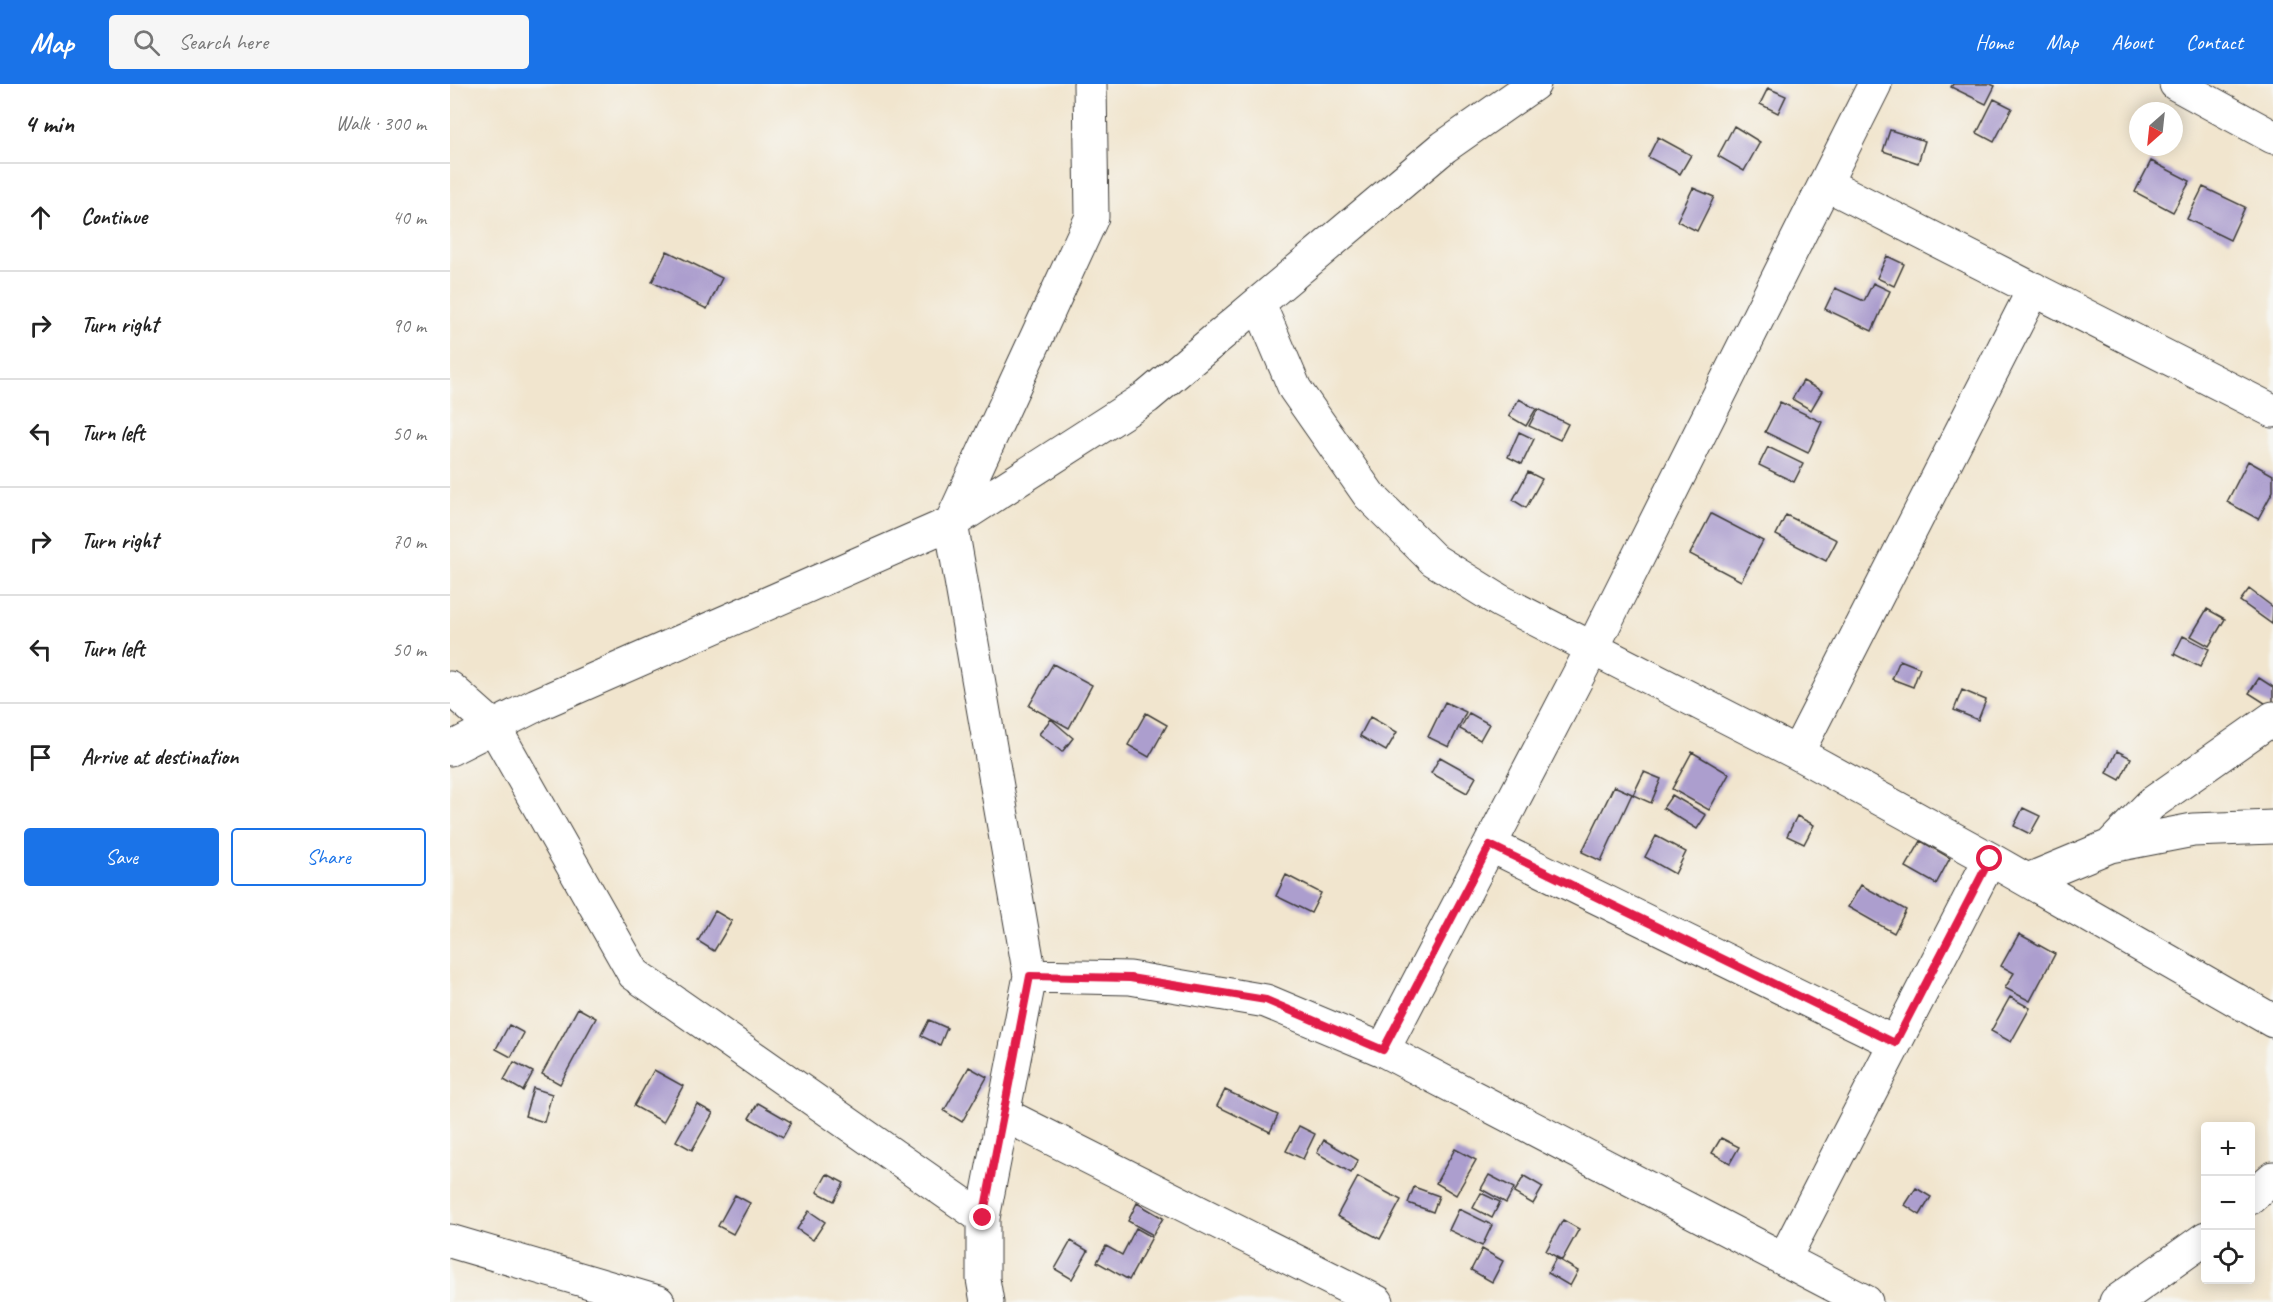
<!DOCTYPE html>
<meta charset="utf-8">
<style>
body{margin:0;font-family:Caveat,sans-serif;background:#f6f6f6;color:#222}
.controls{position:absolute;right:18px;bottom:18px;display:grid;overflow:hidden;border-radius:6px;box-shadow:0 3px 15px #0003}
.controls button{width:54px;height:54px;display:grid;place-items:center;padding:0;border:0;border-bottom:2px solid #e0e0e0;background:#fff;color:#222;font:30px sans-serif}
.compass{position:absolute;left:1679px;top:18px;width:54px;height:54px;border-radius:50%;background:#fff;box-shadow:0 3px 15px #0003;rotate:207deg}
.stop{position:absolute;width:18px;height:18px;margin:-14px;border:4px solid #e11d48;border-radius:50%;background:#fff}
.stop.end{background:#e11d48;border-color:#fff;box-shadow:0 2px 6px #0008}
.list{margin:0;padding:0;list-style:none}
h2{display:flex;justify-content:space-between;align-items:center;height:78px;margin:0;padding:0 24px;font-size:26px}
h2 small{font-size:20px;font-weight:400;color:#767676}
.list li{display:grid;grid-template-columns:39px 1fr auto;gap:18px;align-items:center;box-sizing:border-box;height:108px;padding:0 24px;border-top:2px solid #e0e0e0}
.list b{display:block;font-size:22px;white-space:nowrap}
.list em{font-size:20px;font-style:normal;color:#767676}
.actions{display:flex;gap:12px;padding:18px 24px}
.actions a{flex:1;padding:14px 0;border:2px solid #1a73e8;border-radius:6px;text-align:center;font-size:21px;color:#1a73e8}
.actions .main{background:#1a73e8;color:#fff}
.icon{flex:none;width:33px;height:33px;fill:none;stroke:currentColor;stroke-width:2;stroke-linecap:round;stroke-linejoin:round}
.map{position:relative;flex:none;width:1823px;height:1218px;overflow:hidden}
header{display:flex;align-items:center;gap:36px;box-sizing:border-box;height:84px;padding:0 30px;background:#1a73e8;color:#fff}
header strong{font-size:28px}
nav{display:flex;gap:33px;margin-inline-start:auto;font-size:21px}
.search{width:420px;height:54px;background:#f6f6f6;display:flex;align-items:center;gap:15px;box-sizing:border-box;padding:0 21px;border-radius:6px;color:#767676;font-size:22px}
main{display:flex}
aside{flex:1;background:#fff}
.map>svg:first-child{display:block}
.building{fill:#ac9ece}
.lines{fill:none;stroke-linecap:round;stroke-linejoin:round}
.street-casing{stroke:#3c3a37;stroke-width:35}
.street{stroke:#fff;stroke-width:33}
.route{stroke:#e11d48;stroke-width:8}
</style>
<header>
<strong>Map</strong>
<div class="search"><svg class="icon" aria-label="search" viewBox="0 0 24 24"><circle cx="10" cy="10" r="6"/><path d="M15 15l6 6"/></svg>Search here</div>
<nav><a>Home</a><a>Map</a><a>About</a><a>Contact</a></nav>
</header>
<main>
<aside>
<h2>4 min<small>Walk · 300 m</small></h2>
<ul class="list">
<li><svg class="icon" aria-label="ahead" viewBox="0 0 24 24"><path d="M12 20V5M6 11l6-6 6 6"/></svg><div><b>Continue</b></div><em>40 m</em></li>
<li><svg class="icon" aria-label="right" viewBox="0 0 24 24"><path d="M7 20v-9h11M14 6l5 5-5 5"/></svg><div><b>Turn right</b></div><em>90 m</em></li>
<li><svg class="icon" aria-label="left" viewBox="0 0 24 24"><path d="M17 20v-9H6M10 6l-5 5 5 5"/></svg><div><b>Turn left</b></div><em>50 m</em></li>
<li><svg class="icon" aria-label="right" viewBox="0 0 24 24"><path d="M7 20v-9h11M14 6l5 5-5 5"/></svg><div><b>Turn right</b></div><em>70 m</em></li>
<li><svg class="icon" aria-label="left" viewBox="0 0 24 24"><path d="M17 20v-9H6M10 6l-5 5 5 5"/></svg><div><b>Turn left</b></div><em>50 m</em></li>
<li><svg class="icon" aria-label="arrive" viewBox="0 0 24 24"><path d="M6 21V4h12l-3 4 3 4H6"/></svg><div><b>Arrive at destination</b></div></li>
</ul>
<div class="actions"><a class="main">Save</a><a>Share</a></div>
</aside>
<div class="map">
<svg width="1823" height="1218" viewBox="0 0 1823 1218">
<rect width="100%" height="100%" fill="#f6f6f2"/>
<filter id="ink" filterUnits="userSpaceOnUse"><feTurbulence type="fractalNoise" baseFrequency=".0167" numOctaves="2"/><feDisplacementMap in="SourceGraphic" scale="12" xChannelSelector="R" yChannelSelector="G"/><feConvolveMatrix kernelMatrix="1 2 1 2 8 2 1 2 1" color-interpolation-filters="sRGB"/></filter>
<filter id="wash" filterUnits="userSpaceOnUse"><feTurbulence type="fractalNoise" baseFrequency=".008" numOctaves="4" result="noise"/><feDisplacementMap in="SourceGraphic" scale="24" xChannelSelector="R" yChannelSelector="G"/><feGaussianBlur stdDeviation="1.35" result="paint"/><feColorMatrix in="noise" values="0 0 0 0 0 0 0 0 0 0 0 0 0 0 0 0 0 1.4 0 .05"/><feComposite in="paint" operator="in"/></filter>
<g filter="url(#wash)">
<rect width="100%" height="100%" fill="#f1e5ce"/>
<g id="blocks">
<path class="building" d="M1503,0H1540L1545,2L1536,20L1501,3Z
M1318,4L1336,12L1328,29L1310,20Z
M1544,15L1562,24L1544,58L1527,49Z
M1284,42L1310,58L1294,87L1268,72Z
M1440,46L1475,57L1468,79L1433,67Z
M1208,53L1241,71L1230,90L1198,73Z
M1701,77L1740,97L1723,128L1685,108Z
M1753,103L1795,123L1780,156L1737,135Z
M1243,104L1264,113L1247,147L1227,137Z
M217,167L272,194L257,225L202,198Z
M1437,172L1454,180L1444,202L1427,194Z
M1423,199L1440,207L1422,247L1375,225L1385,204L1414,217Z
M1353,297L1372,307L1361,326L1342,315Z
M1069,315L1086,325L1076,342L1059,332Z
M1330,318L1372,338L1358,369L1315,348Z
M1088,325L1118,340L1110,356L1079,342Z
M1069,348L1084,355L1072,380L1058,373Z
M1318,363L1353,380L1344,398L1309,381Z
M1798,377L1823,391V407L1808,435L1777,418Z
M1078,388L1092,395L1076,424L1063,416Z
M1261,430L1313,457L1291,497L1240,470Z
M1336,431L1387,456L1376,477L1326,451Z
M1799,505L1823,523L1822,540L1790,517Z
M1757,525L1775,535L1759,562L1741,552Z
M1733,552L1759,565L1750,583L1724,570Z
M1450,576L1470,584L1463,603L1442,595Z
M603,580L642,601L619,644L579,622Z
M1809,594L1823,603V619L1821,623L1799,609Z
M1512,606L1536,616L1528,636L1504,626Z
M995,618L1016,628L999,663L978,653Z
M696,629L717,641L699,673L678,661Z
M1019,629L1039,640L1030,656L1010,645Z
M920,633L947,648L936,667L910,652Z
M601,635L623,654L612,668L589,650Z
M1667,667L1681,674L1670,696L1657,689Z
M1242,668L1279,690L1259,726L1222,705Z
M990,673L1026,693L1017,709L981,689Z
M1194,688L1211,695L1201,719L1183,711Z
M1164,702L1182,710L1151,777L1132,768Z
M1222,711L1256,731L1247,745L1213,724Z
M1573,724L1590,732L1580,750L1564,742Z
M1347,732L1364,741L1354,760L1337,752Z
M1206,752L1236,768L1225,790L1195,773Z
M1471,757L1500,774L1486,800L1456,783Z
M836,791L871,809L861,829L826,812Z
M1411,801L1456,826L1444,849L1398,823Z
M265,827L282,837L264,867L248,857Z
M1569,850L1605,870L1580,917L1555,904L1564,889L1551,882Z
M1560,913L1580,924L1561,958L1541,947Z
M128,924L146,934L110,1000L92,990Z
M479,936L497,944L490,961L471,952Z
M59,941L74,949L61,973L46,965Z
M64,978L83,988L73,1007L54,996Z
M519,983L537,993L512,1038L494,1027Z
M204,986L233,1002L213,1038L184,1022Z
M83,1004L102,1010L94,1038L75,1032Z
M775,1006L828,1031L820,1048L767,1022Z
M308,1019L341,1038L333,1053L299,1034Z
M247,1020L263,1029L242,1066L226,1057Z
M849,1042L865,1050L853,1075L836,1067Z
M1271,1054L1289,1063L1280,1079L1262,1069Z
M874,1056L908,1076L901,1089L867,1069Z
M1005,1065L1026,1076L1006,1111L986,1099Z
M377,1090L394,1099L384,1117L367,1108Z
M1039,1091L1064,1104L1056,1119L1031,1105Z
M1074,1092L1093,1103L1083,1120L1064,1109Z
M908,1093L951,1116L930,1155L887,1132Z
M964,1103L989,1112L983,1128L958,1119Z
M1466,1104L1481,1113L1470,1131L1455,1121Z
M1031,1109L1050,1118L1042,1134L1023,1124Z
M285,1111L300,1119L283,1150L268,1142Z
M687,1119L713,1134L703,1151L678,1137Z
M1009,1125L1042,1141L1032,1162L999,1146Z
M359,1127L375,1138L363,1156L347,1145Z
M1113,1136L1129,1145L1112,1176L1096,1167Z
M686,1144L702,1153L679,1196L647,1178L656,1162L672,1171Z
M621,1157L638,1167L622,1195L605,1185Z
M1032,1165L1053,1177L1042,1198L1021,1186Z
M1106,1174L1128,1187L1120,1202L1098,1189Z"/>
</g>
</g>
<g filter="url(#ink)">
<use href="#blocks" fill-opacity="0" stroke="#3c3a37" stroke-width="1.5"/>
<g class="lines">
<defs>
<path id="street" d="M1726,0L1823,53
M1376,100L1823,327
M809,220L845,305L919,411L984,476L1050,517L1347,669L1540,775L1823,937
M0,604L44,643L184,890L533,1134
M0,665L86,621L501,439L697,313L994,63L1084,0
M1347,669L1584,205
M1040,761L1445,959
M1660,762L1701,720L1823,634
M1578,796L1660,762L1743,746L1823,743
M580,892L680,894L816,917L933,966L1416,1218
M933,966L1142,565L1425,0
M553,1030L927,1218
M1800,1114L1823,1094
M0,1157L208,1218
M1334,1175L1540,775
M537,1218L533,1195V1134L580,892L501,439L642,133L640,0
M1666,1218L1756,1154"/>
</defs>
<use href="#street" class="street-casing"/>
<use href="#street" class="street"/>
</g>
</g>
<g class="lines" filter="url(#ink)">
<path class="route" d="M533,1134L580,892L680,894L816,916L933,966L1040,761L1445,959L1540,775"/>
</g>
</svg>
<div class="controls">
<button>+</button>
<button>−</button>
<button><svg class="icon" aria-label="locate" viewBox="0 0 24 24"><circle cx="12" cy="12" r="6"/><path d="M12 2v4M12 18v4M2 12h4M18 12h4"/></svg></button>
</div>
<svg class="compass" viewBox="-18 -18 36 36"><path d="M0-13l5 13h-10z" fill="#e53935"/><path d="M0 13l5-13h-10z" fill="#767676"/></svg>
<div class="stop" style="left:1540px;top:775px"></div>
<div class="stop end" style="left:533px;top:1134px"></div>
</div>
</main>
